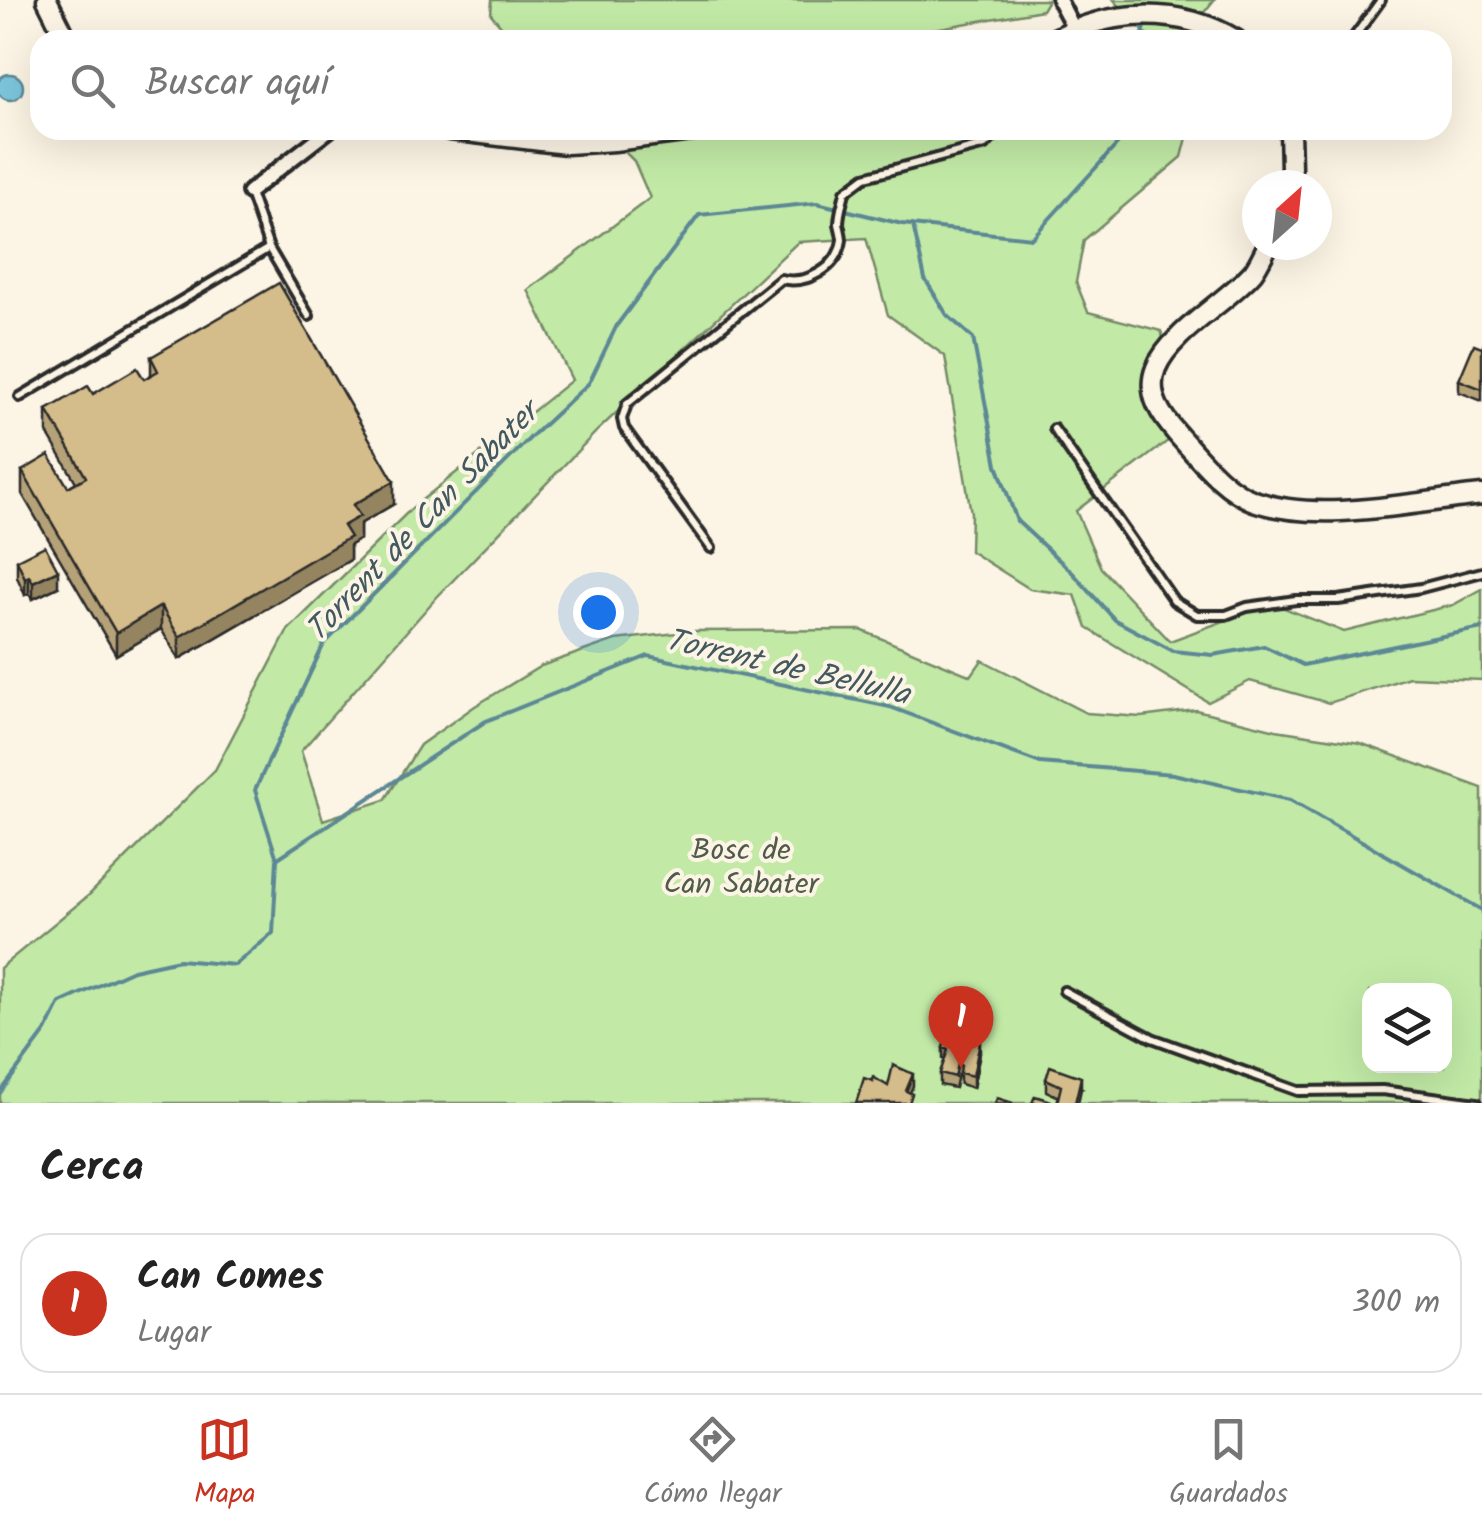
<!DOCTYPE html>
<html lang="es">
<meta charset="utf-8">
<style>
body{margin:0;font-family:Kalam,sans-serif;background:#f6f6f6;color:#222}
.controls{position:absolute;right:30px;bottom:30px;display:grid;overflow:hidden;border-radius:20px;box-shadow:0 10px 40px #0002}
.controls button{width:90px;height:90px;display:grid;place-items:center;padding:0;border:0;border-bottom:2px solid #e0e0e0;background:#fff;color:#222;font:50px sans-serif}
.compass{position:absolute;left:1242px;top:170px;width:90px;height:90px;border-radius:50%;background:#fff;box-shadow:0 10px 40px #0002;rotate:27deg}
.you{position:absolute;left:598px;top:612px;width:35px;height:35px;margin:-25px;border:8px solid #fff;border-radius:50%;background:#1a73e8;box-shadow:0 0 0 15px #1a73e833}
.badge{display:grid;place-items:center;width:65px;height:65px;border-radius:50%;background:#c8321e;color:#fff;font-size:32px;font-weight:700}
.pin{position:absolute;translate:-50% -82px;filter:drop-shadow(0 2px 5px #0008)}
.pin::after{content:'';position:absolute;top:52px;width:35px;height:30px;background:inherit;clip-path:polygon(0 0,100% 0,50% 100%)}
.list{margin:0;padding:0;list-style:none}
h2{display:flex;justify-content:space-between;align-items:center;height:130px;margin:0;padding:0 40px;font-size:42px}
h2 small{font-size:32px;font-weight:400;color:#767676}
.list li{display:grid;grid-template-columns:65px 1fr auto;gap:30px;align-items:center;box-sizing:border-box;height:140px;margin:0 20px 20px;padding:0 20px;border:2px solid #e0e0e0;border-radius:30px}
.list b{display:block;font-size:38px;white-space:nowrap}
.list p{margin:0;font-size:32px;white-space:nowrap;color:#767676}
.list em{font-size:32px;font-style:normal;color:#767676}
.icon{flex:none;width:55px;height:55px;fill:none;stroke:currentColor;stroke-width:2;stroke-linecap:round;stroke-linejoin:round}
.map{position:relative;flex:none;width:1482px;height:1103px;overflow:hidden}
.search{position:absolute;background:#fff;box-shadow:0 10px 40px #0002;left:30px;right:30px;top:30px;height:110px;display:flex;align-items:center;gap:25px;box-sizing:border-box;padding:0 35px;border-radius:30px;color:#767676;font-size:38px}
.sheet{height:290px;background:#fff}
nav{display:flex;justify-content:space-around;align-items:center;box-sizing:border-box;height:140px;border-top:2px solid #e0e0e0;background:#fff;font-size:28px;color:#767676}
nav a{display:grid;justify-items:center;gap:5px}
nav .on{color:#c8321e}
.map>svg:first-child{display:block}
.green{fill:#c2eaa6;stroke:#768a68;stroke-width:2.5;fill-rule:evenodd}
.water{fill:#7cc5dc;stroke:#5c8795;stroke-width:2.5}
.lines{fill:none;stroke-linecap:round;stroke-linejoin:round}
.stream{stroke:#5c8795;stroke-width:4}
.service-casing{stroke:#2b2b2b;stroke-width:14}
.minor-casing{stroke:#2b2b2b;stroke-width:20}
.secondary-casing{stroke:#2b2b2b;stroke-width:25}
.service{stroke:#fcf5e5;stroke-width:6}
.minor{stroke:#fcf5e5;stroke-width:12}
.secondary{stroke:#fcf5e5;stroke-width:18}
.wall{fill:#b6a278;stroke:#2b2b2b;stroke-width:2.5}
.shaded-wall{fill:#948461;stroke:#2b2b2b;stroke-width:2.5}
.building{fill:#d4bc8b;stroke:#2b2b2b;stroke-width:2.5}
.labels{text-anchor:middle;stroke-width:8;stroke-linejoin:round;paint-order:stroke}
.park-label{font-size:30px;fill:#515b4a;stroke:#fcf5e5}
.water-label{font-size:32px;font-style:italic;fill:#435960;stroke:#fcf5e5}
</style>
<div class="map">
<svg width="1482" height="1103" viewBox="0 0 1482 1103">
<rect width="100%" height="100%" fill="#fcf5e5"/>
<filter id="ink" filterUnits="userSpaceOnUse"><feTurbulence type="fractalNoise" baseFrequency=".01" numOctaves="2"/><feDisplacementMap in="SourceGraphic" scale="20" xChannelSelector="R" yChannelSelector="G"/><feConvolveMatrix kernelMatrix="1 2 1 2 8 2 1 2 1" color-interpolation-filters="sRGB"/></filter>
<g filter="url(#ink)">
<path class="green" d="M492,0H1048L1042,10L872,40H513L491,14Z
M1114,0H1214L1182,40H1152Z
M699,130H994L989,139L1000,130H1189L1182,157L1084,240L1076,282L1088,312L1161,331L1168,352L1153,389L1177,434L1076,511L1101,568L1170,641L1272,603L1344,632L1453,605L1482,589V680L1409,677L1329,703L1250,681L1208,702L1087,628L1075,595L1030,589L970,551L971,513L945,356L888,315L866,238L798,242L597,431L437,597L301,751L323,820L385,800L420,745L475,706L541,666L615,640L695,631L861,630L971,676L982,660L1086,713L1141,717L1196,710L1276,730L1360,743L1482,788V1103H0V968L89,895L215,770L288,630L412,508L572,380L528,290L650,198L634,161L614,141ZM1370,991H1444V1066H1370Z"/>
<path class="water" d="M-3 87a13 13 0 1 1 26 0a13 13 0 1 1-26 0Z"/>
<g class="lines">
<path class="stream" d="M1141,40L1146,24
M913,225L925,279L947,315L973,338L997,465L1017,521L1072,572L1115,620L1173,651L1213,655L1264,646L1303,665L1482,628
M278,858L486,721L648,656L890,707L1040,763L1173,774L1290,800L1482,910
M0,1093L46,1031L60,1003L133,970L179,960L235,965L273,933L277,859L255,790L324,644L533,435L589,383L617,325L699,215L817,203L902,224L1032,238L1123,138V130"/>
<defs>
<path id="service" d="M1352,40L1381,0
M250,193L269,248L309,316
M20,397L269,248
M1054,429L1174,601L1197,615H1226L1247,607L1296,600H1338L1421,588L1482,572
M711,548L624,428L622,419L627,404L781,279C806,285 838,269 842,240C842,236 840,228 839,224C839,213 843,202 845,192L865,177L985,145L1000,130
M1064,991L1152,1038L1298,1091L1382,1090L1477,1103"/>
<path id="minor" d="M1059,0L1074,29
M249,192L329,130"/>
<path id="secondary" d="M47,0L67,40
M1053,40C1110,9 1179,6 1236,40
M450,130L566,144L614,141L699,130
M1286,185L1291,168L1290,130
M1268,245C1263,254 1259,264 1253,272C1228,301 1170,333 1156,368C1145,395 1163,418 1179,436C1200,459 1224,490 1254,501C1320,524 1413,502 1482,495"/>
</defs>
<use href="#service" class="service-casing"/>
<use href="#minor" class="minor-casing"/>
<use href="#secondary" class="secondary-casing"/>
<use href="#service" class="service"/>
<use href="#minor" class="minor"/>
<use href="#secondary" class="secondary"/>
</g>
<path class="wall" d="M1482,347V401L1459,392V380Z
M151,357L394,504L360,524V539L350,545V560L179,659L161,629L116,655L22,494V471L68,487L76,482L47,433V410L144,379L151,375Z
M17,560L58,587L33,599L29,593L25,595L17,577Z
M943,1048L980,1053L973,1088L960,1084V1076L958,1075L955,1088L940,1085V1073L945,1060L943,1059Z
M1046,1079L1081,1089L1059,1097L1046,1091Z"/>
<path class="shaded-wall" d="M394,481V504L360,524V539L350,545V560L179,659V637L343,526L353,505Z
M58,570V587L33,599V582Z
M29,576V593L25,595V578Z
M161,606V629L116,655V633Z
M980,1041V1053L973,1088V1076Z
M913,1074V1086L906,1102V1091Z
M1081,1077V1089L1078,1103H1075Z"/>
<path class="building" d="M279,283L394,481L353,505L360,516L343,526L350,537L179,637L161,606L116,633L22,471L49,455L68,487L86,477L47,410L88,386L93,394L137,368L144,379L158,371L151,357Z
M1474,344L1482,347V389L1459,380Z
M45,546L58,570L33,582L29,576L25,578L17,560Z
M947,1033L980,1041L973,1076L960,1073L961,1065L958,1064L955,1077L940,1073L948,1050L943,1048Z
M893,1065L913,1074L906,1091L912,1094L909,1103H856L864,1078L873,1081V1077L888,1086Z
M1050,1066L1081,1077L1075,1103H1057L1061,1086L1046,1079Z
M1035,1096L1051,1101V1103H1032Z
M997,1098L1013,1103H995Z"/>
</g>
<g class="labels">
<g class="park-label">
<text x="741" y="859">Bosc de<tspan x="741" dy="34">Can Sabater</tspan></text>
</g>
<g class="water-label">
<text transform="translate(421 521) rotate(-46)" y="11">Torrent de Can Sabater</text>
<text transform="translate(788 666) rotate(13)" y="11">Torrent de Bellulla</text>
</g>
</g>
</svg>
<div class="controls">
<button><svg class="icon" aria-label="layers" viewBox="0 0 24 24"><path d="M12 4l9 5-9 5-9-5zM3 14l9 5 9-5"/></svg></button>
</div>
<svg class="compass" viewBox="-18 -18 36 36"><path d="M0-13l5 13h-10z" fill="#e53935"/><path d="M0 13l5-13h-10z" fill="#767676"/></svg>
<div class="you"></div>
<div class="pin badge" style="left:961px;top:1068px">1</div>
<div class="search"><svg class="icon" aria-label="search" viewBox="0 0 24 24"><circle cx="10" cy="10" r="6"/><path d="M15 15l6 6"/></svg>Buscar aquí</div>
</div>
<section class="sheet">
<h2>Cerca<small></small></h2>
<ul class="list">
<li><span class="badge">1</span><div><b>Can Comes</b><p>Lugar</p></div><em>300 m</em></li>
</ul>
</section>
<nav>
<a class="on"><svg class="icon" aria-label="map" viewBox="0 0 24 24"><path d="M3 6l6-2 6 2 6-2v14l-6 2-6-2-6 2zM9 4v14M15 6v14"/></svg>Mapa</a>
<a><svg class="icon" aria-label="directions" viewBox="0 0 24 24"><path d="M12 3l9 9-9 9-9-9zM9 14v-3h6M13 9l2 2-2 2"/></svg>Cómo llegar</a>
<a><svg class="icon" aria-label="saved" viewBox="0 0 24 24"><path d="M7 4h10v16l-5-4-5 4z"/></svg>Guardados</a>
</nav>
